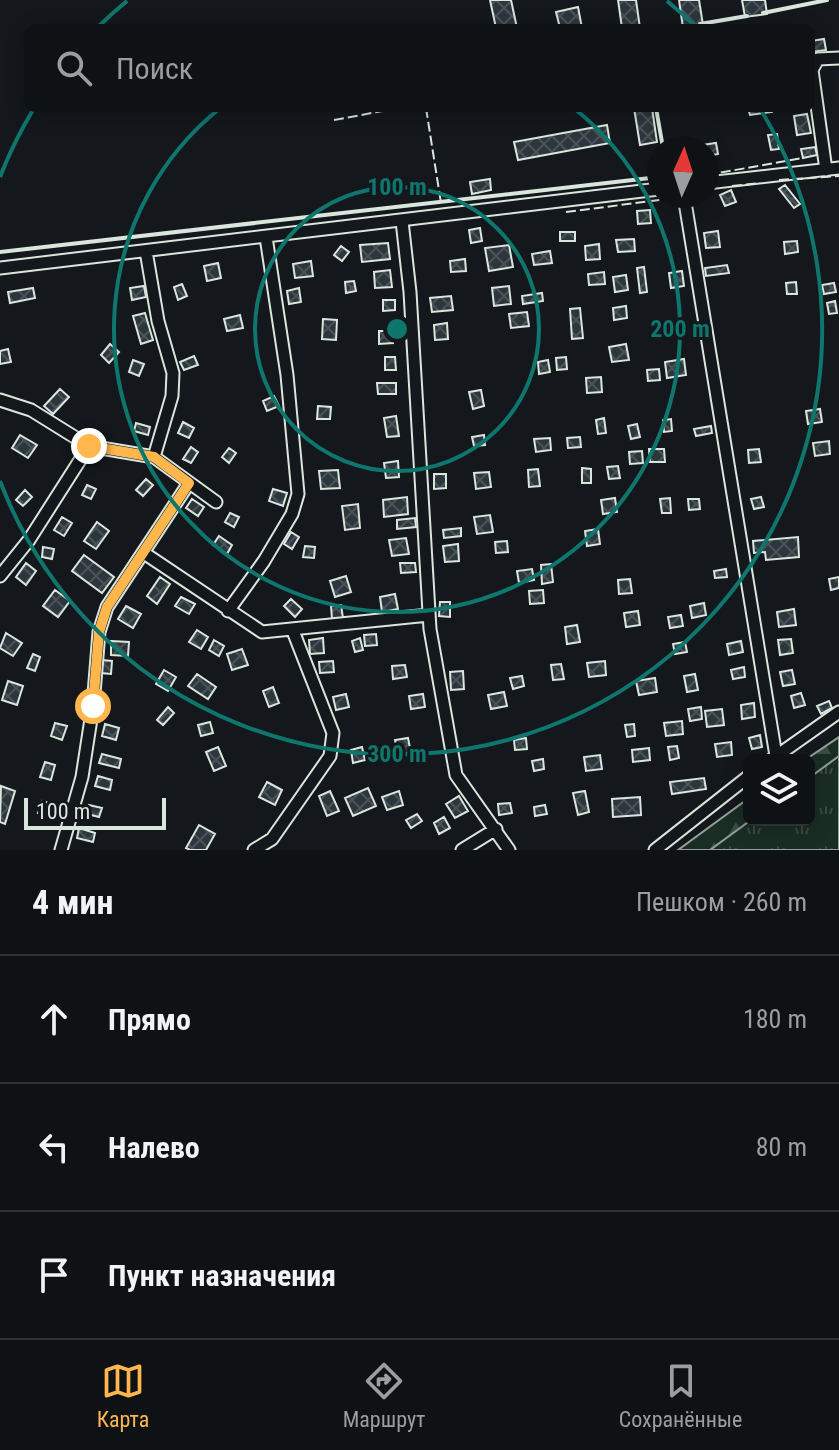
<!DOCTYPE html>
<html lang="ru">
<meta charset="utf-8">
<style>
body{margin:0;font-family:"Roboto Condensed",sans-serif;background:#1d2022;color:#f1f3f6}
.controls{position:absolute;right:24px;bottom:24px;display:grid;overflow:hidden;border-radius:12px;box-shadow:0 4px 20px #0003}
.controls button{width:72px;height:72px;display:grid;place-items:center;padding:0;border:0;border-bottom:2px solid #2f3234;background:#0f1215;color:#f1f3f6;font:40px sans-serif}
.compass{position:absolute;left:647px;top:136px;width:72px;height:72px;border-radius:50%;background:#0f1215;box-shadow:0 4px 20px #0003;rotate:3deg}
.scale{position:absolute;left:24px;bottom:20px;width:142px;box-sizing:border-box;padding-left:8px;border:4px solid #d8e6dc;border-top:0;font-size:22px;line-height:28px;white-space:nowrap;color:#d8e6dc;-webkit-text-stroke:6px #14181c;paint-order:stroke}
.stop{position:absolute;width:24px;height:24px;margin:-18px;border:6px solid #ffb74d;border-radius:50%;background:#fff}
.stop.end{background:#ffb74d;border-color:#fff;box-shadow:0 2px 8px #0008}
.list{margin:0;padding:0;list-style:none}
h2{display:flex;justify-content:space-between;align-items:center;height:104px;margin:0;padding:0 32px;font-size:34px}
h2 small{font-size:26px;font-weight:400;color:#9b9ea0}
.list li{display:grid;grid-template-columns:52px 1fr auto;gap:24px;align-items:center;box-sizing:border-box;height:128px;padding:0 32px;border-top:2px solid #2f3234}
.list b{display:block;font-size:30px;white-space:nowrap}
.list em{font-size:26px;font-style:normal;color:#9b9ea0}
.icon{flex:none;width:44px;height:44px;fill:none;stroke:currentColor;stroke-width:2;stroke-linecap:round;stroke-linejoin:round}
.map{position:relative;flex:none;width:839px;height:850px;overflow:hidden}
.search{position:absolute;background:#0f1215;box-shadow:0 4px 20px #0003;left:24px;right:24px;top:24px;height:88px;display:flex;align-items:center;gap:20px;box-sizing:border-box;padding:0 28px;border-radius:12px;color:#9b9ea0;font-size:30px}
.sheet{height:488px;background:#0f1215}
nav{display:flex;justify-content:space-around;align-items:center;box-sizing:border-box;height:112px;border-top:2px solid #2f3234;background:#0f1215;font-size:22px;color:#9b9ea0}
nav a{display:grid;justify-items:center;gap:4px}
nav .on{color:#ffb74d}
.map>svg:first-child{display:block}
.forest{fill:url(#forest-firs);stroke:#939e99;stroke-width:2}
.park{fill:url(#park-tufts);stroke:#939e99;stroke-width:2}
.building{fill:url(#building-cross-hatch);stroke:#d8e6dc;stroke-width:2}
.lines{fill:none;stroke-linecap:round;stroke-linejoin:round}
.minor-casing{stroke:#d8e6dc;stroke-width:15}
.minor{stroke:#14181c;stroke-width:11}
.fence{stroke:#d8e6dc;stroke-width:2;stroke-dasharray:10 4;stroke-linecap:butt}
.wall{stroke:#d8e6dc;stroke-width:4}
.route{stroke:#ffb74d;stroke-width:10}
.ring{fill:none;stroke:#0f766e;stroke-width:4}
.centre{fill:#0f766e;stroke:#14181c;stroke-width:4}
.ring-label{font-size:24px;text-anchor:middle;font-weight:bold;fill:#0f766e;stroke:#14181c;stroke-width:6;stroke-linejoin:round;paint-order:stroke}
</style>
<div class="map">
<svg width="839" height="850" viewBox="0 0 839 850">
<defs>
<pattern id="forest-firs" width="22" height="20" patternUnits="userSpaceOnUse" patternTransform="scale(2)"><rect width="22" height="20" fill="#1a2d24"/><path d="M5 1l3.5 6h-7zM16 11l3.5 6h-7z" fill="#3b4b43"/></pattern>
<pattern id="park-tufts" width="24" height="20" patternUnits="userSpaceOnUse" patternTransform="scale(2)"><rect width="24" height="20" fill="#1a2d24"/><path d="M3 7l-1-3M5 7V3M7 7l1-3M15 17l-1-3M17 17v-4M19 17l1-3" fill="none" stroke="#3b4b43"/></pattern>
<pattern id="building-cross-hatch" width="8" height="8" patternUnits="userSpaceOnUse" patternTransform="scale(2)"><rect width="8" height="8" fill="#2c363c"/><path d="M0 0l8 8M0 8l8-8" fill="none" stroke="#4a5358"/></pattern>
</defs>
<rect width="100%" height="100%" fill="#14181c"/>
<path class="forest" d="M839,737V850H678L749,798V820H809V760H805Z"/>
<path class="park" d="M839,756V850H710L751,820H809V778Z"/>
<path class="building" d="M490,0H511L517,28H496Z
M618,0H636L640,28H622Z
M679,0H699L703,25L683,28Z
M742,0H765L767,14L745,17Z
M578,7L582,28H560L556,12Z
M824,39L826,50L811,52V41Z
M634,108H652L657,142L640,145Z
M748,108H772V112L750,115Z
M807,114L811,133L797,135L794,116Z
M607,125L610,143L518,160L514,142Z
M777,134L779,149L771,150L768,135Z
M716,143L718,154L707,156V148L702,145Z
M815,147L817,155L803,158L801,149Z
M490,179L491,190L472,194L470,182Z
M785,185L800,204L794,208L779,189Z
M731,190L736,202L725,206L720,195Z
M650,210L651,223L638,224L637,211Z
M480,228L482,241L471,243L469,230Z
M718,231L720,247L706,248L704,233Z
M560,232H575V241H560Z
M634,239L635,251L618,252L616,240Z
M797,241L798,252L785,254L784,242Z
M388,243L390,259L362,262L360,245Z
M599,244L600,259L586,260L585,246Z
M509,245L513,267L489,271L485,248Z
M341,246L349,252L342,261L334,255Z
M550,251L552,263L534,265L532,254Z
M465,259L466,271L451,272L450,261Z
M311,261L313,276L295,278L293,264Z
M218,263L221,278L207,281L204,266Z
M727,265L729,273L706,276L705,268Z
M644,267L647,292L640,293L637,268Z
M390,270L392,287L375,288L374,272Z
M682,271L684,286L671,288L669,273Z
M604,272L605,284L589,285L588,274Z
M626,275L628,290L615,292L613,277Z
M354,281L356,291L346,293L345,282Z
M796,282L797,294H787L786,283Z
M834,283L836,292L824,294L822,285Z
M182,284L187,296L178,300L174,287Z
M144,286L146,297L132,300L130,288Z
M509,286L511,304L494,306L492,288Z
M33,288L35,298L10,303L8,292Z
M299,288L301,302L289,304L287,291Z
M542,293L543,301L523,304L522,296Z
M451,296L453,310L432,312L430,298Z
M383,300H395V310L383,311Z
M835,301L837,313L829,314L827,303Z
M626,306L627,318L614,320L613,308Z
M580,308L583,338L572,339L570,309Z
M527,312L529,326L511,328L509,314Z
M145,313L153,340L141,344L133,316Z
M240,315L243,328L227,331L224,319Z
M323,319L337,320L336,340L322,339Z
M447,323L448,339L435,340L434,325Z
M379,331H393V343L379,344Z
M110,344L119,352L109,363L101,355Z
M626,344L629,360L612,362L609,347Z
M8,349L11,362L0,364V351Z
M194,356L198,365L184,370L180,362Z
M385,357H395L396,370H385Z
M566,357L567,369L557,370L556,358Z
M684,359L686,375L667,378L665,362Z
M133,360L144,364L139,376L129,372Z
M548,360L550,372L539,374L538,362Z
M659,369L660,380L648,381L647,370Z
M601,377L602,392L587,393L586,378Z
M377,383H396V394H378Z
M60,389L69,397L53,414L44,406Z
M481,390L484,406L473,409L469,392Z
M274,396L279,406L267,411L263,401Z
M318,406L331,407L330,419H317Z
M820,409L822,422L808,424L806,411Z
M396,416L399,436L387,437L384,418Z
M604,418L606,433L598,434L596,420Z
M671,419L672,431L664,432L663,420Z
M183,422L194,428L189,438L178,433Z
M136,423L150,427L148,435L134,431Z
M637,424L640,437L631,439L628,426Z
M711,426L712,433L696,436L694,429Z
M20,435L37,445L28,458L12,448Z
M484,435L485,445L474,446L472,437Z
M580,437L581,447L568,448L567,438Z
M550,438L551,450L536,452L534,439Z
M829,441L830,454L815,456L813,443Z
M191,447L198,452L191,463L183,459Z
M229,448L236,453L229,463L222,457Z
M649,449H664L665,462H650Z
M759,449L761,462L749,463L748,450Z
M642,451L643,463L630,464L629,452Z
M398,461L399,477L386,478L384,463Z
M618,466L620,478L609,479L607,467Z
M582,468L591,469V483H582Z
M538,469L540,486L529,487L528,470Z
M338,470L340,488L321,489L319,471Z
M489,472L491,487L476,489L474,473Z
M434,474H446V488L434,489Z
M146,479L153,485L143,496L136,490Z
M87,485L96,489L91,499L82,495Z
M273,489L287,493L283,506L269,501Z
M25,490L32,497L23,506L16,500Z
M407,497L408,514L384,517L383,500Z
M761,497L764,507L754,509L751,499Z
M615,498L617,512L603,514L601,500Z
M670,498L671,513H662L660,499Z
M192,499L204,507L198,516L186,508Z
M688,499H699L700,509L689,510Z
M358,504L360,528L345,530L342,506Z
M230,513L239,517L234,527L225,522Z
M490,515L493,532L477,534L474,517Z
M62,517L72,523L64,536L54,530Z
M415,518L416,527L397,529V520Z
M97,522L109,531L96,549L84,541Z
M461,528V536L444,538L443,530Z
M598,529L600,544L587,546L585,531Z
M291,532L299,537L292,549L284,544Z
M219,536L232,545L227,554L213,545Z
M798,537L799,557L766,560L765,552L754,553L753,541Z
M406,538L409,554L392,556L389,540Z
M507,541L508,552L496,553L495,542Z
M458,544L459,561L445,562L443,546Z
M305,546L315,547L314,558L303,557Z
M43,547L54,549L52,559L42,557Z
M84,555L114,577L102,593L72,571Z
M26,563L36,571L26,585L16,577Z
M400,563H415L416,572L401,573Z
M551,564L553,582L542,584L541,565Z
M532,569L534,580L519,583L517,571Z
M726,569L727,577L715,578L714,571Z
M346,576L351,592L335,597L330,581Z
M160,577L170,584L157,604L147,596Z
M839,577V588L831,590L829,579Z
M630,579L632,593L619,594L618,580Z
M55,590L70,601L58,617L43,606Z
M543,590L544,603L530,604L529,591Z
M395,594L398,609L382,612L380,597Z
M181,597L195,604L189,614L175,606Z
M291,599L302,609L295,617L284,606Z
M440,602H450V617L439,616Z
M704,603L706,615L692,618L690,606Z
M341,605L343,618L332,619L331,606Z
M126,606L141,614L133,628L118,619Z
M794,609L796,625L779,627L777,612Z
M638,611L640,625L626,627L624,613Z
M681,615L683,626L670,628L668,617Z
M577,625L580,642L567,644L565,627Z
M197,630L208,637L201,649L189,642Z
M6,633L22,643L13,656L0,648Z
M376,634L377,645L365,646L364,635Z
M323,638L324,653L310,654L309,640Z
M360,638L363,650L355,652L352,641Z
M791,639L793,653L780,655L778,640Z
M214,640L224,646L219,656L209,650Z
M111,641L129,642L128,656L111,655Z
M741,641L743,652L729,655L727,644Z
M685,642L687,652L675,654L673,644Z
M242,649L248,665L232,670L227,654Z
M33,654L40,657L35,671L27,668Z
M102,660L112,661L111,674L101,673Z
M333,661L334,672L320,673L319,662Z
M605,661L606,675L589,677L587,663Z
M561,664L564,679L553,680L551,665Z
M405,665L407,677L393,679L392,666Z
M744,667L745,677L733,679L731,670Z
M164,670L176,677L168,691L156,684Z
M792,670L795,684L783,686L780,672Z
M463,671L464,689L451,690L450,672Z
M197,674L216,687L208,699L188,686Z
M695,674L698,690L687,692L684,676Z
M522,676L524,686L513,689L510,678Z
M655,678L657,692L639,695L636,681Z
M8,681L23,686L17,705L2,700Z
M273,687L279,703L269,707L263,691Z
M504,692L507,706L491,709L488,695Z
M801,693L805,705L794,708L791,696Z
M346,694L349,707L336,710L333,697Z
M423,694L425,707L411,709L409,696Z
M829,701L832,708L821,714L817,706Z
M754,703L755,717L742,719L741,705Z
M168,707L174,713L163,725L157,720Z
M701,707L702,719L690,721L688,709Z
M722,709L724,725L707,727L705,711Z
M682,721L683,734L666,736L664,723Z
M210,722L213,733L201,736L198,725Z
M55,723L67,726L62,740L51,736Z
M105,724L119,728L116,740L102,736Z
M634,724L635,736L627,737L625,725Z
M760,735L762,747L752,749L749,738Z
M408,738L411,753L398,755L395,740Z
M526,738L527,749L515,750L514,740Z
M731,742L732,755L717,757L715,744Z
M677,746L679,758L670,760L668,747Z
M218,747L226,766L214,771L206,752Z
M362,747L365,760L353,763L351,750Z
M649,748L650,760L633,762L632,750Z
M102,754L121,759L119,768L99,763Z
M600,755L602,769L586,771L584,757Z
M543,759L544,769L534,771L532,761Z
M45,762L55,765L51,780L40,777Z
M98,776L112,780L110,790L95,786Z
M704,778L706,789L672,794L670,782Z
M267,782L282,790L275,805L259,797Z
M1,786L15,791L5,824L0,822Z
M368,788L376,806L353,816L345,798Z
M330,791L339,811L327,816L319,796Z
M399,791L403,805L387,810L382,797Z
M585,791L589,812L578,815L573,793Z
M459,796L468,811L455,818L446,804Z
M640,797L641,815L613,817L612,799Z
M42,801L59,806L55,818L38,813Z
M510,803L512,813L499,815L498,804Z
M89,805L102,808L99,817L87,814Z
M545,805L547,814L535,816L534,807Z
M417,814L422,821L411,828L406,820Z
M444,817L450,828L439,834L434,823Z
M199,825L215,834L206,850H190L186,848Z
M79,828L95,833L93,842L77,838Z"/>
<g class="lines">
<defs>
<path id="minor" d="M826,170L812,70L818,59L839,58
M707,183L839,168
M684,196L776,756
M402,221L410,292L430,629L456,775L509,850
M146,251L158,321L173,373L172,396L154,457
M0,268L659,189
M0,400L31,410L89,446L154,457L216,502
M144,553L262,632L429,615
M0,576L29,540L89,446
M228,611L264,561L292,514L298,494L287,375L266,237
M771,760L839,712
M61,850L82,777L93,706L99,632L107,607L189,483
M254,850L272,839L330,756L333,733L293,631
M462,850L496,829
M655,850L749,776"/>
</defs>
<use href="#minor" class="minor-casing"/>
<use href="#minor" class="minor"/>
<path class="fence" d="M426,108L441,203
M334,120L399,108
M707,175L803,158
M779,180L839,176
M732,186L760,183
M566,212L675,198"/>
<path class="wall" d="M763,13L827,0
M700,24L747,16
M656,108L663,148
M0,252L659,177"/>
</g>
<g class="lines">
<path class="route" d="M89,446L154,457L189,483L107,607L99,632L93,706"/>
</g>
<g class="ring">
<circle cx="397" cy="329" r="142"/>
<path d="M575 109A283 283 0 1 1 219 109"/>
<path d="M0 177A425 425 0 0 1 33 110M99 26A425 425 0 0 1 127 1M667 1A425 425 0 0 1 695 26M761 110A425 425 0 1 1 0 481"/>
</g>
<circle cx="397" cy="329" r="12" class="centre"/>
<g class="ring-label">
<text x="397" y="195">100 m</text>
<text x="680" y="337">200 m</text>
<text x="397" y="762">300 m</text>
</g>
</svg>
<div class="controls">
<button><svg class="icon" aria-label="layers" viewBox="0 0 24 24"><path d="M12 4l9 5-9 5-9-5zM3 14l9 5 9-5"/></svg></button>
</div>
<svg class="compass" viewBox="-18 -18 36 36"><path d="M0-13l5 13h-10z" fill="#e53935"/><path d="M0 13l5-13h-10z" fill="#9b9ea0"/></svg>
<div class="scale">100 m</div>
<div class="stop" style="left:93px;top:706px"></div>
<div class="stop end" style="left:89px;top:446px"></div>
<div class="search"><svg class="icon" aria-label="search" viewBox="0 0 24 24"><circle cx="10" cy="10" r="6"/><path d="M15 15l6 6"/></svg>Поиск</div>
</div>
<section class="sheet">
<h2>4 мин<small>Пешком · 260 m</small></h2>
<ul class="list">
<li><svg class="icon" aria-label="ahead" viewBox="0 0 24 24"><path d="M12 20V5M6 11l6-6 6 6"/></svg><div><b>Прямо</b></div><em>180 m</em></li>
<li><svg class="icon" aria-label="left" viewBox="0 0 24 24"><path d="M17 20v-9H6M10 6l-5 5 5 5"/></svg><div><b>Налево</b></div><em>80 m</em></li>
<li><svg class="icon" aria-label="arrive" viewBox="0 0 24 24"><path d="M6 21V4h12l-3 4 3 4H6"/></svg><div><b>Пункт назначения</b></div></li>
</ul>
</section>
<nav>
<a class="on"><svg class="icon" aria-label="map" viewBox="0 0 24 24"><path d="M3 6l6-2 6 2 6-2v14l-6 2-6-2-6 2zM9 4v14M15 6v14"/></svg>Карта</a>
<a><svg class="icon" aria-label="directions" viewBox="0 0 24 24"><path d="M12 3l9 9-9 9-9-9zM9 14v-3h6M13 9l2 2-2 2"/></svg>Маршрут</a>
<a><svg class="icon" aria-label="saved" viewBox="0 0 24 24"><path d="M7 4h10v16l-5-4-5 4z"/></svg>Сохранённые</a>
</nav>
